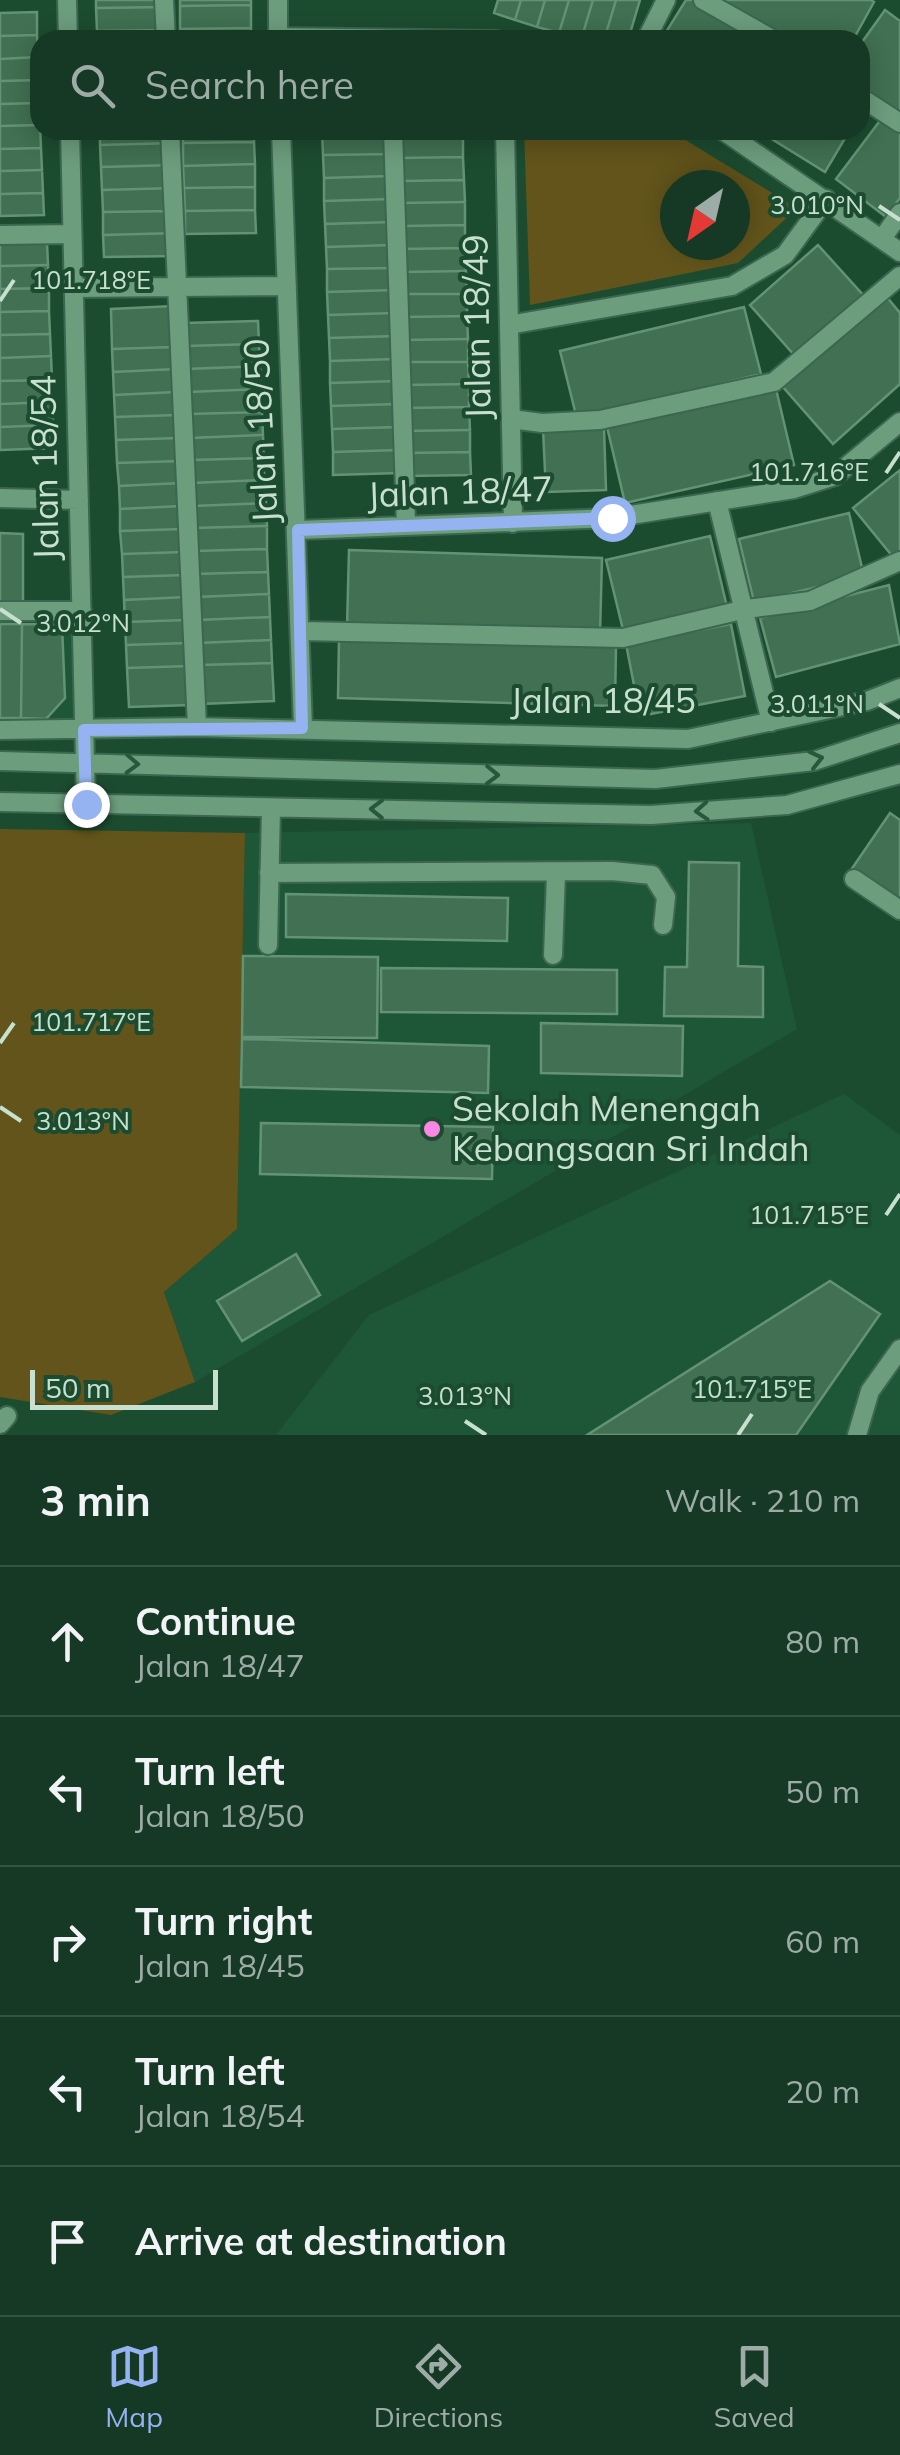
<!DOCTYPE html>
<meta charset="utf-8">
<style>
body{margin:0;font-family:Mulish,sans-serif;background:#224431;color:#f1f3f6}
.compass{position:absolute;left:660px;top:170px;width:90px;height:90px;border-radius:50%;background:#153924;box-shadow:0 5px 25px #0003;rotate:214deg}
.scale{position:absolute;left:30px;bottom:25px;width:188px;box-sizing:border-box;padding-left:10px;border:5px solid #c7e0cf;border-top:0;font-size:28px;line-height:35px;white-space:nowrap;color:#c7e0cf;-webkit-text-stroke:8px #1c4c30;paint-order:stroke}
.stop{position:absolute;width:30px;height:30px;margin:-22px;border:8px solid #95b2f1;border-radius:50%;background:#fff}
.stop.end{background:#95b2f1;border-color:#fff;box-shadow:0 2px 10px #0008}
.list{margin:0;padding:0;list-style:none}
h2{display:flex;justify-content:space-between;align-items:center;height:130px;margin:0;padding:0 40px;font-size:42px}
h2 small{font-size:32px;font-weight:400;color:#9daca6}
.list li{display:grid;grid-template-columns:65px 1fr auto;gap:30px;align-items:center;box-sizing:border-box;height:150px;padding:0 40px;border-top:2px solid #345341}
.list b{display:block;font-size:38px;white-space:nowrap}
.list p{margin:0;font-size:32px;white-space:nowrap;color:#9daca6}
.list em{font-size:32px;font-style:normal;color:#9daca6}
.icon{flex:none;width:55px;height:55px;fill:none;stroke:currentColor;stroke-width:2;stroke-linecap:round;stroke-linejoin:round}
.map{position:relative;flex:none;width:900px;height:1435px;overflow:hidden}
.search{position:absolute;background:#153924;box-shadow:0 5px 25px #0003;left:30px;right:30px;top:30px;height:110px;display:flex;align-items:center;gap:25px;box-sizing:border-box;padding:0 35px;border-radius:30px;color:#9daca6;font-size:38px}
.sheet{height:880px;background:#153924}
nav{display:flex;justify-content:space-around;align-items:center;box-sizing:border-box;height:140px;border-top:2px solid #345341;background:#153924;font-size:28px;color:#9daca6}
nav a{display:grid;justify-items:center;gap:5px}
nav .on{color:#95b2f1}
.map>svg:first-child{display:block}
.built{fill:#1e5737}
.green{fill:#62541b;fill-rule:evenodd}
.building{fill:#417052;stroke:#639374;stroke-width:2.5}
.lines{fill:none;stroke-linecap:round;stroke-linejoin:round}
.minor-casing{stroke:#3c664f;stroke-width:22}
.minor{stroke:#6c9d7d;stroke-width:18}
.oneway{stroke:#28583c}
.route{stroke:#95b2f1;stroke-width:12}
.ticks{fill:none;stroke:#c7e0cf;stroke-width:4}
.poi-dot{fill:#fc86e4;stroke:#1c4c30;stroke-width:4}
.labels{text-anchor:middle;stroke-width:8;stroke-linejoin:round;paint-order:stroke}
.street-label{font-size:35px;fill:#c7e0cf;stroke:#1c4c30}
.poi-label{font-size:35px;fill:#c7e0cf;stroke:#1c4c30;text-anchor:start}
.ticks-label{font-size:25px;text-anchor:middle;fill:#c7e0cf;stroke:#1c4c30;stroke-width:8;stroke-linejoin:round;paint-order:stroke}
</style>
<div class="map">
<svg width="900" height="1435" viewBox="0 0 900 1435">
<rect width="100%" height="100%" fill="#1c4c30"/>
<path class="built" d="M0,617L74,618L75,719L0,720Z
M751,823L797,1029L195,1382L164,1292L237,1229L245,833Z
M844,1094L900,1135V1435H276L369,1315Z"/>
<path class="green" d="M524,130H669L797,208L738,263L530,305ZM675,185H735V245H675Z
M0,829L245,833L237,1229L164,1292L195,1382L111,1415L0,1397Z"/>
<path class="building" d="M96,0H170V7L96,8Z
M180,0H251V5L180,6Z
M498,0H521L515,20L494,13Z
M521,0H545L537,27L515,20Z
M545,0H569L559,33L537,27Z
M569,0H593L581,40L559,33Z
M593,0H616L604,40H581Z
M616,0H640L628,40H604Z
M686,0H702L767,40H661Z
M716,0H871L874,2L853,40H786Z
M251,5V28L180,29V6Z
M170,7L171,30L97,31L96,8Z
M885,10L900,21V113L860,85V45Z
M37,12V35L0,36V13Z
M251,28L252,40H181L180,29Z
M171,30V40H97V31Z
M37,35L38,57L0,59V36Z
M38,57L39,80L0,81V59Z
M39,80V103L0,104V81Z
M39,103L40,125L0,126V104Z
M885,114L900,126V198L886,217L836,179Z
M40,125L41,148L0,149V126Z
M100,130H174V143L100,145Z
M183,130H254V142L183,143Z
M400,130H463V135H400Z
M757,130H850L825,172Z
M389,131V154L323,155L322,132Z
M400,135H463V157L400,158Z
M254,142L255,164L183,166V143Z
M174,143L175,165L101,167L100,145Z
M41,148L42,170L0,171V149Z
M389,154L390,176L324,178L323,155Z
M463,157L464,180L401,181L400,158Z
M255,164V187L184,188L183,166Z
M175,165L176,188L102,190L101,167Z
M42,170L43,193L0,194V171Z
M390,176L391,199L324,201V178Z
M464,180L465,202L401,203V181Z
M255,187V210L185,211L184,188Z
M176,188V211L103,212L102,190Z
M43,193L44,215L0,216V194Z
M391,199L392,222L325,224L324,201Z
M465,202V225L402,226L401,203Z
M255,210L256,233L185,234V211Z
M176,211L177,233L103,235V212Z
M392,222V245L326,247L325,224Z
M465,225V248L402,249V226Z
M177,233V256L104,257L103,235Z
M47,242L48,265L0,266V243Z
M392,245L393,268L327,269L326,247Z
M818,245L864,296L795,356L750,305Z
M465,248L466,271L403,272L402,249Z
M48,265L49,288L0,289V266Z
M393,268L394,290L327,292V269Z
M466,271L467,294H404L403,272Z
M49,288V311L0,312V289Z
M394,290V313L328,315L327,292Z
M404,294H467V316L404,317Z
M886,296L900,313V384L833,444L783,387Z
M173,306L174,347L112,349L111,309Z
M744,307L761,374L577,419L560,351Z
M49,311L50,334L0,335V312Z
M394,313L395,336L329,338L328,315Z
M467,316L468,339L404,340V317Z
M258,321L259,344L186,346L185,323Z
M50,334L51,356L0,358V335Z
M395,336L396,359L330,361L329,338Z
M468,339V362H405L404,340Z
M259,344L260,366L187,369L186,346Z
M174,347L176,369L113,372L112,349Z
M51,356L52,380L0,381V358Z
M396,359L397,381L330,383V361Z
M405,362H468L469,384L405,385Z
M260,366L261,389L188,392L187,369Z
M176,369V392L114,395L113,372Z
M52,380L53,402L0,404V381Z
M397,381L398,404L331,406L330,383Z
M469,384V407L406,408L405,385Z
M261,389L262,412L189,414L188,392Z
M776,389L794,465L625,503L607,427Z
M176,392L177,415L115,417L114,395Z
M53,402V425L0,427V404Z
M398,404V427L332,429L331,406Z
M469,407L470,430L406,431V408Z
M262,412L263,435L190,438L189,414Z
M177,415L179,438L116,440L115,417Z
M53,425L54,448L0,450V427Z
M398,427L399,450L333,452L332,429Z
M604,428L606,490L546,492L543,429Z
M470,430V452L407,453L406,431Z
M263,435L264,458L191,460L190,438Z
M179,438L180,461L117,463L116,440Z
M399,450L400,473L333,475V452Z
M470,452L471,475L407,476V453Z
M264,458V480L192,483L191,460Z
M180,461L181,483L119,486L117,463Z
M900,470V551L893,557L853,508Z
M264,480L266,503L193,506L192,483Z
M181,483V506L120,509L119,486Z
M266,503L267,526L194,528L193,506Z
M181,506L183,529L120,531V509Z
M849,513L864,576L754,602L739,539Z
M267,526V549L195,551L194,528Z
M183,529L184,552L122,554L120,531Z
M0,533L23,534V604H0Z
M710,536L728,611L624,634L606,560Z
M267,549L268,572L195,574V551Z
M349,550L602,558L600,634L347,627Z
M184,552L185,575L123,577L122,554Z
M268,572L269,594L196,597L195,574Z
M185,575L186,597L124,600L123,577Z
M889,585L900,644L776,677L760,618Z
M269,594L270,617L198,620L196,597Z
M186,597L187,620L125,622L124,600Z
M270,617L271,640L198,643V620Z
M187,620L188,643L126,645L125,622Z
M0,624H22L21,718H0Z
M22,624L62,625L65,698L46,719L21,718Z
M731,624L745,696L640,716L626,644Z
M339,638L616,646L615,706L338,698Z
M271,640L272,663L199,665L198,643Z
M188,643L189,666L127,668L126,645Z
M272,663L274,701L201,704L199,665Z
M189,666L191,705L129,707L127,668Z
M890,813L900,820V904L851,870Z
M689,862L739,863L738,966L763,967V1017L664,1016L665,967H687Z
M286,894L508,898L507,941L286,937Z
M243,956L378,957L377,1038L242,1037Z
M381,968L617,970V1014L381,1012Z
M541,1023L683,1026L682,1076L541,1073Z
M242,1039L489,1046L488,1093L241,1087Z
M261,1123L493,1127L492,1179L260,1174Z
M296,1254L320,1295L242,1341L217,1301Z
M830,1281L880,1314L796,1435H587Z"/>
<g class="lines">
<defs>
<path id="minor" d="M67,0L68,40
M164,0L166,40
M278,0V40
M703,0L774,40
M278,37L496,40
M646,40L666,0
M860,97L900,123
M70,130L86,804
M170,130L197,727
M281,130L303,728
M393,130L406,525
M505,130L513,523
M722,130L900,252
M0,235L72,234
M882,239L900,213
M74,288L287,286
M509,325L732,286L785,255L826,199
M511,419L542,423L600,420L774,382L900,276
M0,498L79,500
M717,501L771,722
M298,530L612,518L794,489L835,476L900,422
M0,611H82
M302,631L623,638L746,609L810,601L900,561
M0,730L197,727L688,739L867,701L900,688
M0,761L655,779L814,761L900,733
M0,802L651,815L787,805L900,774
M269,873L612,871L652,875L666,897L663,925
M854,879L900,910
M268,945L271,808
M553,955L556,874
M0,1424L7,1416
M857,1435L870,1391L900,1349"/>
</defs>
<use href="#minor" class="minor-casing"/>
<use href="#minor" class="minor"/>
</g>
<defs><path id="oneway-chevron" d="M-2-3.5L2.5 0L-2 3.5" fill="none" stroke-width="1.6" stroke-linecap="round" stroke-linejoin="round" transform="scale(2.5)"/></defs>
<g class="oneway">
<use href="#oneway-chevron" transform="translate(816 759) rotate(-13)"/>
<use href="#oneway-chevron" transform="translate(132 764) rotate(2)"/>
<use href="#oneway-chevron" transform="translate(492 775) rotate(1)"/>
<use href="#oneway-chevron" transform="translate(377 809) rotate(-179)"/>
<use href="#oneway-chevron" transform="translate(702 811) rotate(176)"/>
</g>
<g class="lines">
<path class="route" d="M86,804L84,730L302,728L298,530L612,518"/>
</g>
<path class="ticks" d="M879,206L900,220M0,301L14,280M886,473L900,452M0,609L21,623M879,704L900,718M0,1043L14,1023M0,1107L21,1121M886,1215L900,1194M465,1421L486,1435M738,1435L752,1414"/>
<circle class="poi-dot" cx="432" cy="1129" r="10"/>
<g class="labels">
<g class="street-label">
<text transform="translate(477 327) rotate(-91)" y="12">Jalan 18/49</text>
<text transform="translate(261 431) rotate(-93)" y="12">Jalan 18/50</text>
<text transform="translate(45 468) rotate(-91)" y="12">Jalan 18/54</text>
<text transform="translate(460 492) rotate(-2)" y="12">Jalan 18/47</text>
<text x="603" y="713">Jalan 18/45</text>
</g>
<g class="poi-label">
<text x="452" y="1121">Sekolah Menengah<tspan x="452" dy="40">Kebangsaan Sri Indah</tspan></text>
</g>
</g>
<g class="ticks-label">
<text x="817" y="214">3.010°N</text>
<text x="91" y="289">101.718°E</text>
<text x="809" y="481">101.716°E</text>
<text x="83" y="632">3.012°N</text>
<text x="817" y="713">3.011°N</text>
<text x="91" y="1031">101.717°E</text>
<text x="83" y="1130">3.013°N</text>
<text x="809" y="1224">101.715°E</text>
<text x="752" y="1398">101.715°E</text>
<text x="465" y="1405">3.013°N</text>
</g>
</svg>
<svg class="compass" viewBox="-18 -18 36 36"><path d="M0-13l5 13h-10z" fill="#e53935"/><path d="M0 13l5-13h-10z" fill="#9daca6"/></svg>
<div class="scale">50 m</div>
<div class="stop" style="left:612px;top:518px"></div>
<div class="stop end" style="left:86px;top:804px"></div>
<div class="search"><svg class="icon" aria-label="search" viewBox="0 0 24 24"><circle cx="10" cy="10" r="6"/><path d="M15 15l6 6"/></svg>Search here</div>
</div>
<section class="sheet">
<h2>3 min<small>Walk · 210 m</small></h2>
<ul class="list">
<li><svg class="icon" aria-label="ahead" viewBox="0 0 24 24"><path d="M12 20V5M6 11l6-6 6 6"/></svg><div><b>Continue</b><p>Jalan 18/47</p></div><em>80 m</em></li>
<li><svg class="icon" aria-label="left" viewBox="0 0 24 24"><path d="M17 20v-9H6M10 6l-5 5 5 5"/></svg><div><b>Turn left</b><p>Jalan 18/50</p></div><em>50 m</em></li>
<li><svg class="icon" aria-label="right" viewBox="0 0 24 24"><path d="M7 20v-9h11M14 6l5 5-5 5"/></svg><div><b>Turn right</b><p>Jalan 18/45</p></div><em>60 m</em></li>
<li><svg class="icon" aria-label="left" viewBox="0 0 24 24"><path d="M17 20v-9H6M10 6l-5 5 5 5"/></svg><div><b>Turn left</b><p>Jalan 18/54</p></div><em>20 m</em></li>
<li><svg class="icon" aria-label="arrive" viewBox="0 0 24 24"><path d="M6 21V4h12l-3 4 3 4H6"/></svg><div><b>Arrive at destination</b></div></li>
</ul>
</section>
<nav>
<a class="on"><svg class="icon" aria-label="map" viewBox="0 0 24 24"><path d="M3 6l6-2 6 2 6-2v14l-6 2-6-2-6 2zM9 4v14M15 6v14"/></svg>Map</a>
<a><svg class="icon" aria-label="directions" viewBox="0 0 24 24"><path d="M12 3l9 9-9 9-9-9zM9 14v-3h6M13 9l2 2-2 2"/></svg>Directions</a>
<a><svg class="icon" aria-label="saved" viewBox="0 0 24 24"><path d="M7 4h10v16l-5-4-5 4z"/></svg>Saved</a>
</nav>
